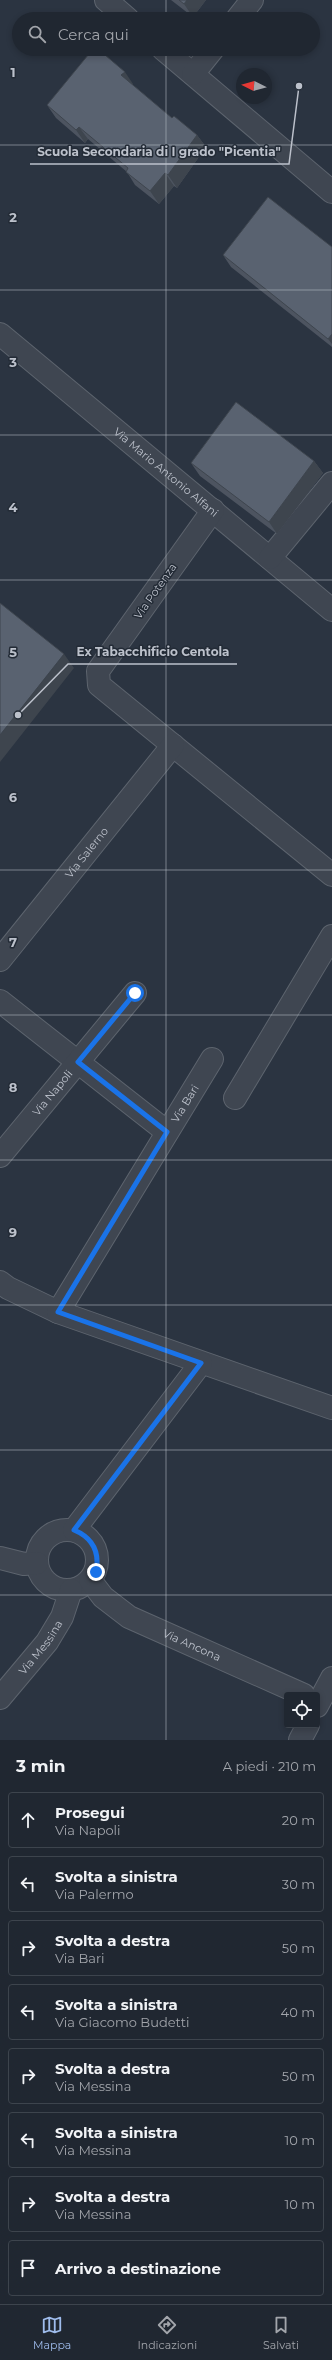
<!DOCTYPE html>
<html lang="it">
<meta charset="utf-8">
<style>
body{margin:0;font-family:Montserrat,sans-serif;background:#2d333d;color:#f1f3f6}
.controls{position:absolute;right:12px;bottom:12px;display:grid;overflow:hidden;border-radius:4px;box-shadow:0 2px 6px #0003}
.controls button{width:36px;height:36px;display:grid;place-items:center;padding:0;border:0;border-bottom:1px solid #3d444d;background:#202731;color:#f1f3f6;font:20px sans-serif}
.compass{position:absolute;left:236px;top:68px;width:36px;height:36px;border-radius:50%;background:#202731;box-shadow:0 2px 6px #0003;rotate:275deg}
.stop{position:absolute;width:12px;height:12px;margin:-9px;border:3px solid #1a73e8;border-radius:50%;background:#fff}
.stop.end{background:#1a73e8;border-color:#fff;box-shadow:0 1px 4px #0008}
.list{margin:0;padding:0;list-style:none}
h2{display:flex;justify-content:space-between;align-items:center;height:52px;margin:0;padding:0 16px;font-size:17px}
h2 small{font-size:13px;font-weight:400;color:#a2a5ab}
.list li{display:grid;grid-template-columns:26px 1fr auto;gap:12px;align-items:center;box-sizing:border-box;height:56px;margin:0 8px 8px;padding:0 8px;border:1px solid #3d444d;border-radius:4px}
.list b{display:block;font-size:15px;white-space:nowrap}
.list p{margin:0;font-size:13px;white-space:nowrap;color:#a2a5ab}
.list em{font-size:13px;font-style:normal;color:#a2a5ab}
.icon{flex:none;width:22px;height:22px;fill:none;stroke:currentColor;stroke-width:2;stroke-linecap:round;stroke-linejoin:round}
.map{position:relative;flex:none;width:332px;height:1740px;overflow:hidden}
.search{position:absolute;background:#202731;box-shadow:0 2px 6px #0003;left:12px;right:12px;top:12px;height:44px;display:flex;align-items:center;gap:10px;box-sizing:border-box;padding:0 14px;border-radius:22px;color:#a2a5ab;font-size:15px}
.sheet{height:564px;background:#202731}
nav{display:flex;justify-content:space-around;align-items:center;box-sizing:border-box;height:56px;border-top:1px solid #3d444d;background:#202731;font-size:11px;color:#a2a5ab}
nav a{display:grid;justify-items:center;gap:2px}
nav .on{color:#9fbcec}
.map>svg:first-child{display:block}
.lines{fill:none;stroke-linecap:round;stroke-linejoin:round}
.minor-casing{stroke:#5d646e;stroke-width:24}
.minor{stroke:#3f4651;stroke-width:22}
.wall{fill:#4d5460}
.shaded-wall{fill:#3e454e}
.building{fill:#596270;stroke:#3e454e}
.route{stroke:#1a73e8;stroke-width:5}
.grid{fill:none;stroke:#bcc1cb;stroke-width:1;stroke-opacity:0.55}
.labels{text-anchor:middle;stroke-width:3;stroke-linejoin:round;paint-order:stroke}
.street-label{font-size:11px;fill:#bcc1cb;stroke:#232b36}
.grid-label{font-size:13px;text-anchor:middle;font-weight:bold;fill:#bcc1cb;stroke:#232b36;stroke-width:3;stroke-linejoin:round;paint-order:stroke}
.leader{fill:none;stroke:#bcc1cb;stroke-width:1.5}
.callout-dot{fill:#bcc1cb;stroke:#232b36;stroke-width:1.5}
.callout-label{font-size:12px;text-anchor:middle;font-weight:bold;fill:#bcc1cb;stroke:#232b36;stroke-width:3;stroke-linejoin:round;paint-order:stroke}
</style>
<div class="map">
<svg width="332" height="1740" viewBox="0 0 332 1740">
<rect width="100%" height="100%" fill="#2b3441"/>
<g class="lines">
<defs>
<g id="minor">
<path d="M106,0L128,19"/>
<path d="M237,19L252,0"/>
<path d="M163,49L332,192"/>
<path d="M193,74L213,49"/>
<path id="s1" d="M0,334L332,610"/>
<path d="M213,510L98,671L99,685L332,875"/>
<path d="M270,558L332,483"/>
<path id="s2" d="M0,960L173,745"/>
<path d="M0,1001L167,1132"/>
<path d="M235,1098L332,936"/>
<path id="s3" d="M0,1156L135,993"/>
<path d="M0,1282L8,1288L58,1312L332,1408"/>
<path id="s4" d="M58,1312L212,1059"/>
<circle cx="67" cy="1560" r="30"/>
<path d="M74,1530L201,1363"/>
<path d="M0,1558L24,1564L37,1563"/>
<path id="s5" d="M90,1580L103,1597L129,1617L304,1695"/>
<path id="s6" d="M0,1698L47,1642L62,1617L71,1590"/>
<path d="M317,1706L332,1678"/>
<path d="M300,1740L308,1725"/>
</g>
</defs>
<use href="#minor" class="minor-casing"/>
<use href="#minor" class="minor"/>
</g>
<path class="wall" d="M171,0H206L193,17Z
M133,84V85L172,118L197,135L206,147L177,188L174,186L159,204L135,185L127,172L88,139L85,143L56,118L47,105Z
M332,247V347L231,267L223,255Z
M314,461L323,473L277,534L200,476L191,463Z"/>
<path class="shaded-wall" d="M187,0H206L193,17L184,4Z
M125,72L133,84L130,88L121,75Z
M79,127L88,139L85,143L76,130Z
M197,135L206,147L177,188L168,175Z
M165,173L174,186L159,204L150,191Z
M332,334V344L328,339Z
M314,461L323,473L277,534L269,522Z
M64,654L74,668L0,762V735Z"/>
<path class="building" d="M179,0H187L184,4Z
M93,49H98L125,72L121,75L172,118L174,116L197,135L168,175L165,173L150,191L126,172L128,168L79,127L76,130L47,105Z
M268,197L332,247V334L328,339L223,255Z
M236,402L314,461L269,522L191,463Z
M0,603L64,654L0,735Z"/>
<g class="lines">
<path class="route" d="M96,1572C100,1552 93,1538 74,1530L201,1363L58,1312L167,1132L78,1062L135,993"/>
</g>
<path class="grid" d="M166,0V19M166,49V1740M0,145H332M0,290H332M0,435H332M0,580H332M0,725H332M0,870H332M0,1015H332M0,1160H332M0,1305H332M0,1450H332M0,1595H332"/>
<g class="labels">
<g class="street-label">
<text dy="4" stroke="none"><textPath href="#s1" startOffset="216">Via Mario Antonio Alfani</textPath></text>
<text transform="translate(155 591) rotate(-55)" y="4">Via Potenza</text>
<text dy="4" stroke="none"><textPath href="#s2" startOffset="138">Via Salerno</textPath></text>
<text dy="4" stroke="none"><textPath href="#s3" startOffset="82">Via Napoli</textPath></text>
<text dy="4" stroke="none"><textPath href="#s4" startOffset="244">Via Bari</textPath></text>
<text dy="4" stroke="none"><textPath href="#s5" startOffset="123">Via Ancona</textPath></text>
<text dy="4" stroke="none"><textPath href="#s6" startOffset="65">Via Messina</textPath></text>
</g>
</g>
<g class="grid-label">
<text x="13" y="77">1</text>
<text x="13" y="222">2</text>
<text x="13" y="367">3</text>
<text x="13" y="512">4</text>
<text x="13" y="657">5</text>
<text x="13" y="802">6</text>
<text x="13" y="947">7</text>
<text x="13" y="1092">8</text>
<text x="13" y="1237">9</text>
</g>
<path class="leader" d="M299 86L289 164H30M18 715L68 664H237"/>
<g class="callout-dot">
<circle cx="299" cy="86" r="4"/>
<circle cx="18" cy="715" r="4"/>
</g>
<g class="callout-label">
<text x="159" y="156">Scuola Secondaria di I grado "Picentia"</text>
<text x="153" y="656">Ex Tabacchificio Centola</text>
</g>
</svg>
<div class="controls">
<button><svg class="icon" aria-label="locate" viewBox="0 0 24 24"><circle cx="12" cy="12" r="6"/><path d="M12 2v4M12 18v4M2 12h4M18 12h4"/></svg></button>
</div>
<svg class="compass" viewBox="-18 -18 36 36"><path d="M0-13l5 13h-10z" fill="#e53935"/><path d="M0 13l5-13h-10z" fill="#a2a5ab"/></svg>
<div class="stop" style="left:135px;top:993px"></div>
<div class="stop end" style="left:96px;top:1572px"></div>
<div class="search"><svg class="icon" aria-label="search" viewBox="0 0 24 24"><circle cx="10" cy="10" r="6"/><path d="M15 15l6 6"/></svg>Cerca qui</div>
</div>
<section class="sheet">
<h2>3 min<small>A piedi · 210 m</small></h2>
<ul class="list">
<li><svg class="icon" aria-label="ahead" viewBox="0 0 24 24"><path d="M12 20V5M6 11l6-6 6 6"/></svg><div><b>Prosegui</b><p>Via Napoli</p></div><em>20 m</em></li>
<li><svg class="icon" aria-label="left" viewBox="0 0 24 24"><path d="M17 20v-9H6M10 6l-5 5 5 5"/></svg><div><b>Svolta a sinistra</b><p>Via Palermo</p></div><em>30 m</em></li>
<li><svg class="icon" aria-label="right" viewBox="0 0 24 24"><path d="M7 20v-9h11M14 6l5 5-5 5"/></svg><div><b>Svolta a destra</b><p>Via Bari</p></div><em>50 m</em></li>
<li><svg class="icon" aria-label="left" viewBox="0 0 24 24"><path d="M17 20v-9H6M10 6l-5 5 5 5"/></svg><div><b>Svolta a sinistra</b><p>Via Giacomo Budetti</p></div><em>40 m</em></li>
<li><svg class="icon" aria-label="right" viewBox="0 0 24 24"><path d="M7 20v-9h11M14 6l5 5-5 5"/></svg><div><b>Svolta a destra</b><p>Via Messina</p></div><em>50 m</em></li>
<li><svg class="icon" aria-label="left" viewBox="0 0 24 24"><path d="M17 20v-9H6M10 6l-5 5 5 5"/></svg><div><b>Svolta a sinistra</b><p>Via Messina</p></div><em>10 m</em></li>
<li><svg class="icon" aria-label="right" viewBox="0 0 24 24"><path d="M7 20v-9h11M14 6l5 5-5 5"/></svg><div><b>Svolta a destra</b><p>Via Messina</p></div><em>10 m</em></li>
<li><svg class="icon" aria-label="arrive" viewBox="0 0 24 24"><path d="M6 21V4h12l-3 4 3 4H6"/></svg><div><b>Arrivo a destinazione</b></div></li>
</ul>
</section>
<nav>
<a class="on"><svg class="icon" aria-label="map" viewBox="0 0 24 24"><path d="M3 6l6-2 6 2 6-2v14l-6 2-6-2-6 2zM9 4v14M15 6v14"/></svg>Mappa</a>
<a><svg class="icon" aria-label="directions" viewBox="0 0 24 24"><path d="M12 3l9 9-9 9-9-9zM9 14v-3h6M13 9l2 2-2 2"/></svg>Indicazioni</a>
<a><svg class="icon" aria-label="saved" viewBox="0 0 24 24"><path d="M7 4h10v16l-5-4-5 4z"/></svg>Salvati</a>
</nav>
